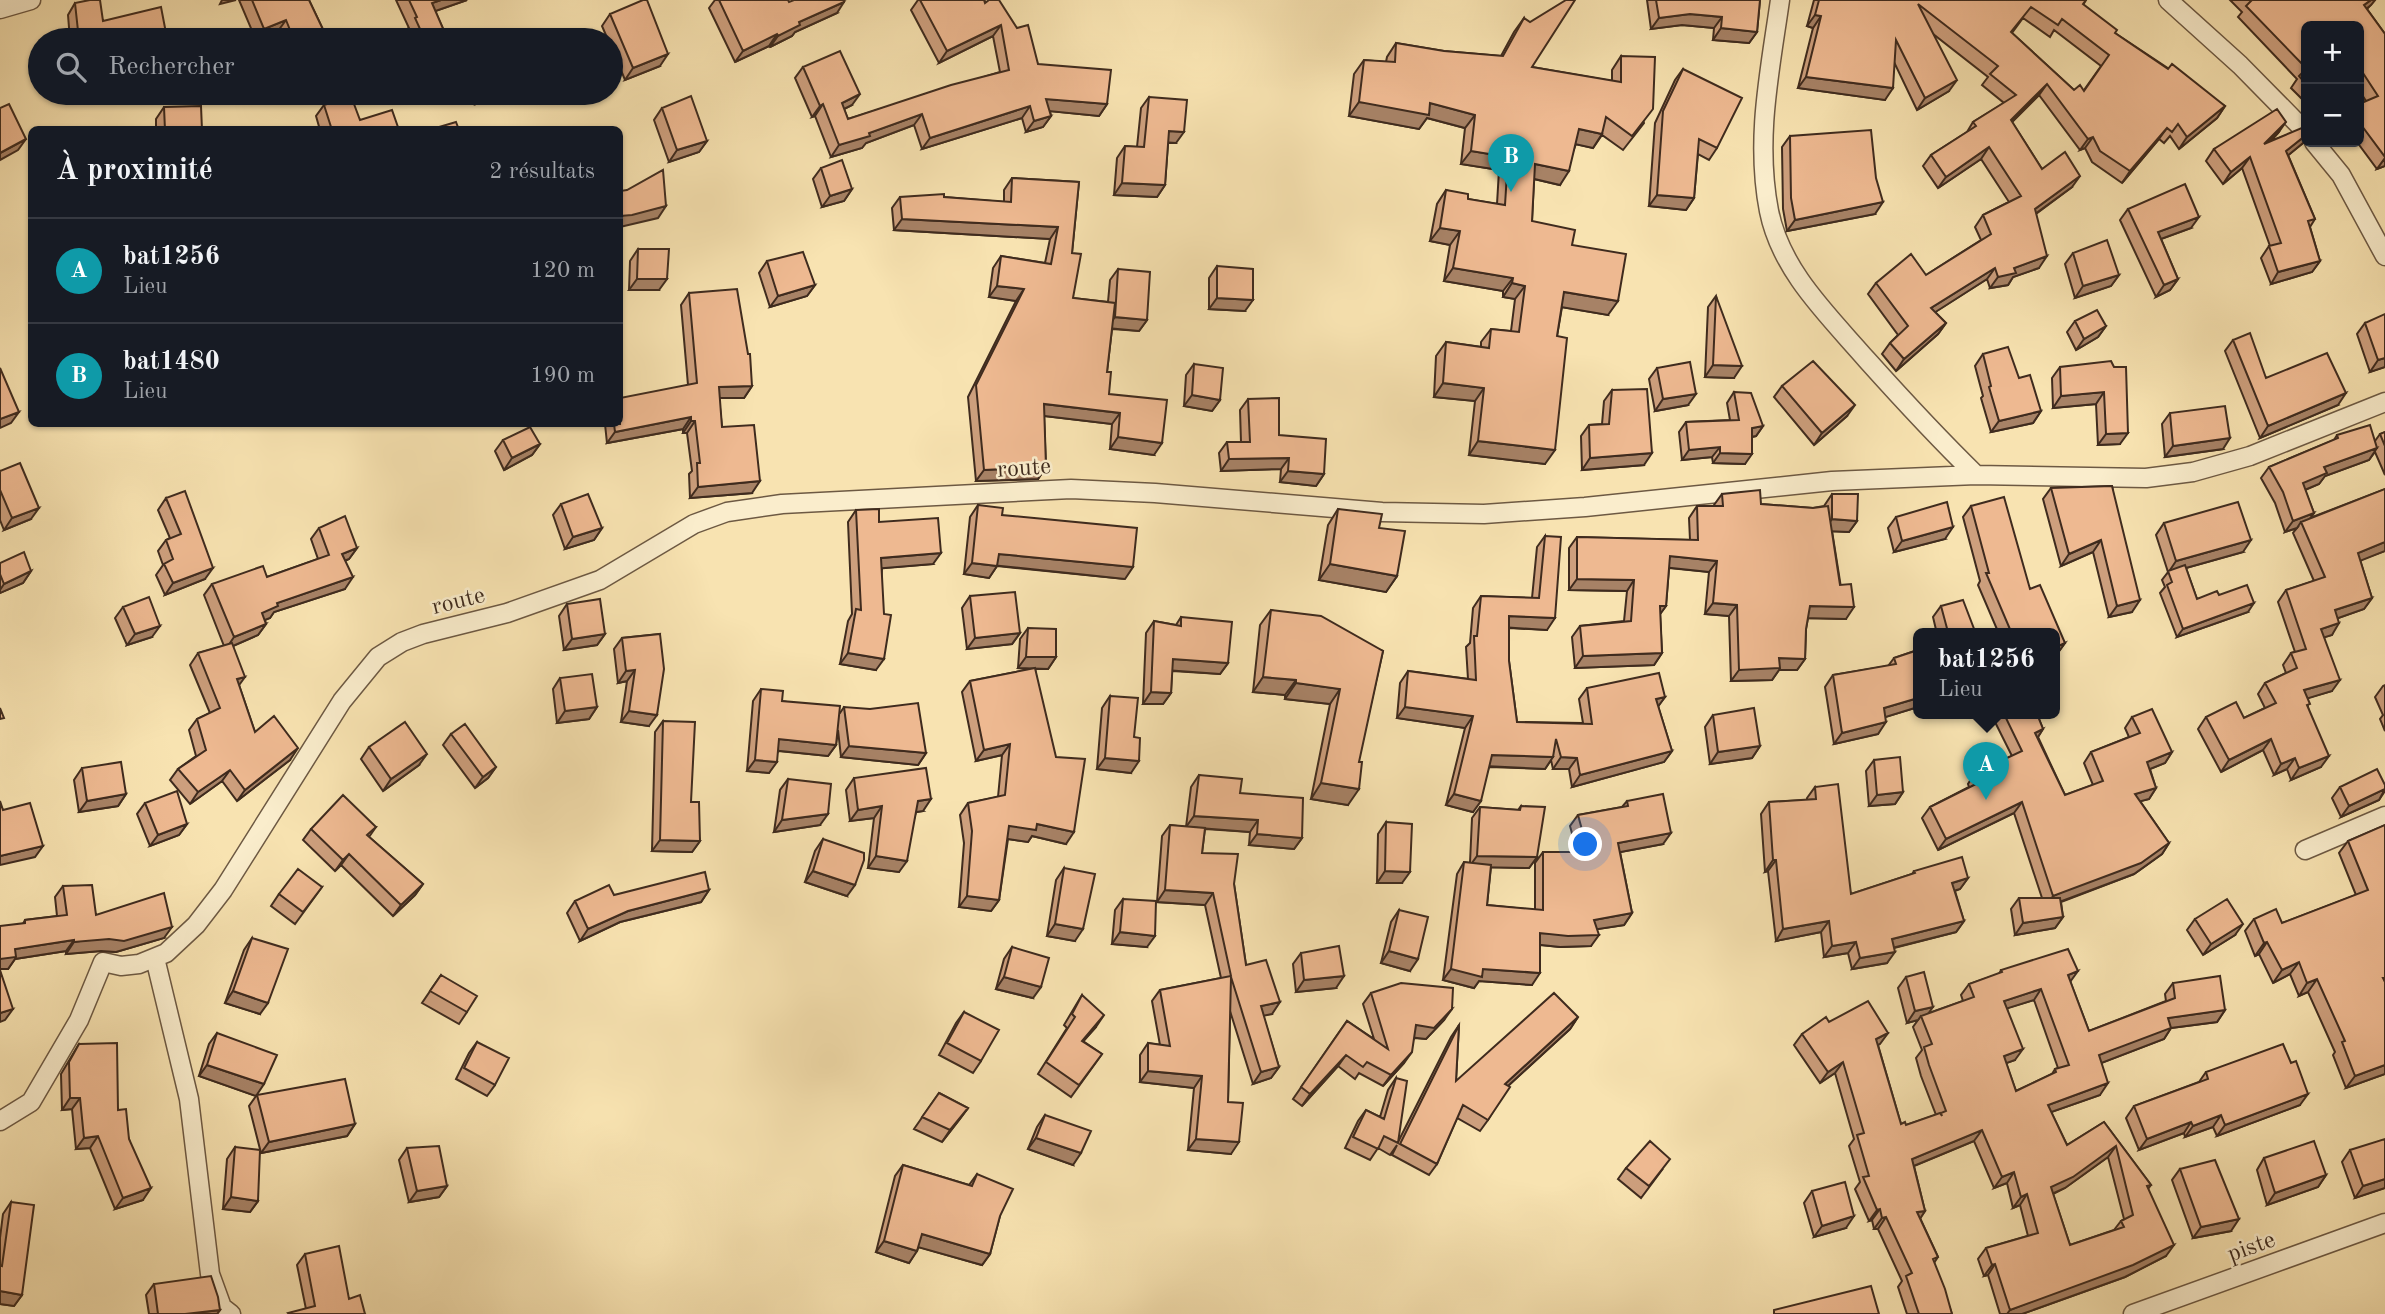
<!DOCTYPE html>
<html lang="fr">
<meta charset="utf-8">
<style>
body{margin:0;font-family:"Old Standard TT",serif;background:#242831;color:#f1f3f6}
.controls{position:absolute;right:21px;top:21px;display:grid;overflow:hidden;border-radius:10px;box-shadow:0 2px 5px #0004}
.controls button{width:63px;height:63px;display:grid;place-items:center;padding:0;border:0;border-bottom:2px solid #363941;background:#171b24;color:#f1f3f6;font:35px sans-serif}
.you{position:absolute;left:1586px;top:845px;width:24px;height:24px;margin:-18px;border:5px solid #fff;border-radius:50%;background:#1a73e8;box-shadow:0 0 0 10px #1a73e833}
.badge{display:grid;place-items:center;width:46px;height:46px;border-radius:50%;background:#2563eb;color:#fff;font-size:23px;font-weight:700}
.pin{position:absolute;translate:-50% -58px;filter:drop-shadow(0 2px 4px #0008)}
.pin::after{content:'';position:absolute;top:37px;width:24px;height:21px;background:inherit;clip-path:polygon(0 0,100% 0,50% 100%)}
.popup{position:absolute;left:1913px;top:628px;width:147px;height:91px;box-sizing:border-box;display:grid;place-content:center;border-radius:10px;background:#171b24;filter:drop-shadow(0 2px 5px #0005);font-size:23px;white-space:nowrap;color:#9ea1a6}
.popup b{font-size:26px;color:#f1f3f6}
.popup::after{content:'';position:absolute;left:50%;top:100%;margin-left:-14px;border:14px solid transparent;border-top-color:#171b24}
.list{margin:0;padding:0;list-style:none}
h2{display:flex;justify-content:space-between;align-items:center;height:91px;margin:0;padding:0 28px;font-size:30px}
h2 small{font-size:23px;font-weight:400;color:#9ea1a6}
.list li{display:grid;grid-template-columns:46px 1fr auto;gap:21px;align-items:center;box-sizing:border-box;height:105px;padding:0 28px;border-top:2px solid #363941}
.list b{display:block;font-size:26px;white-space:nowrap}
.list p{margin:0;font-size:23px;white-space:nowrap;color:#9ea1a6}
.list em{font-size:23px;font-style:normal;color:#9ea1a6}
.icon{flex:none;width:38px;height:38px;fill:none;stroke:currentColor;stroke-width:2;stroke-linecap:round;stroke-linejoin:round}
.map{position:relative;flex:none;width:2385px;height:1314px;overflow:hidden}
.search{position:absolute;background:#171b24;box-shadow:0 2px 5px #0004;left:28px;top:28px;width:595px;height:77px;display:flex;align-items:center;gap:18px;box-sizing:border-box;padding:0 24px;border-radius:38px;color:#9ea1a6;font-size:26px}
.panel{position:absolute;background:#171b24;box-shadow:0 2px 5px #0004;left:28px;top:126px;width:595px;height:301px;border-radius:10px}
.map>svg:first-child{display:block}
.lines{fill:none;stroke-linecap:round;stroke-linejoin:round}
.street-casing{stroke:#6d5943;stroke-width:21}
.street{stroke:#faedcc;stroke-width:18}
.wall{fill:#cd9f7d;stroke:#3f2b1e;stroke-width:2;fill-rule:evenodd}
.shaded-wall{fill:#a78266;stroke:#3f2b1e;stroke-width:2}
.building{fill:#eeb991;stroke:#3f2b1e;stroke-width:2;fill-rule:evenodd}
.labels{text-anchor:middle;stroke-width:5;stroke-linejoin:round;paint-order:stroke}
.street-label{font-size:24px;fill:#3f2b1e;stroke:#faedcc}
</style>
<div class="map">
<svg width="2385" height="1314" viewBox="0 0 2385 1314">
<rect width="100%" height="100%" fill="#f8e3b1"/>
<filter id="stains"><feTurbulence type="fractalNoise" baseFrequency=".00286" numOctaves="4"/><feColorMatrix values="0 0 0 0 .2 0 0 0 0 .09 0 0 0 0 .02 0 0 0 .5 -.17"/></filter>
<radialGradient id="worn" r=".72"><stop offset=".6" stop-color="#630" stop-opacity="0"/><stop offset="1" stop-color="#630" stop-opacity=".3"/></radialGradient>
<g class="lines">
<defs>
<path id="street" d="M1780,0C1770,71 1755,139 1769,211C1781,271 1828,315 1867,360C1902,399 1938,438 1976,475
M2168,0L2240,65L2306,132
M0,9L31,0
M2314,142L2341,175L2385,256
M2305,850L2385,816
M155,958L189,1099L210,1274L222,1307L231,1314
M0,1121L31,1102L79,1020L103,962L121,966L139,964L166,953L196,925L223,890L342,701L378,657L402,642L423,634L507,613L600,580L694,524L727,512L782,504L1071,489L1155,493L1382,512L1484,514L1585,507L1832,481L1976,475L2146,478L2193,472L2250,456L2385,402
M2133,1314L2385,1223"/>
</defs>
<use href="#street" class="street-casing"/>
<use href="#street" class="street"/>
</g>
<path class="wall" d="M239,0H309L328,40H282L278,31L256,40Z
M396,0H467L435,11L448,40H412L407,29L409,28Z
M715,0H788L789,2L837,13L795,32L792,36L770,47L769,46L735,62L709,8Z
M918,0H984L1038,64L1107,104L1099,116L1050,111L1051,116L1043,127L1026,132L1022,118L922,149L914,125L866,143L862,148L831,157L815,116L812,117L795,78L803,67L852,105L844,109L848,119L1000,72L993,36L939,63L911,10Z
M1647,0H1760L1757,32L1749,43L1713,40L1714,28L1682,25L1651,29Z
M1814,0H2086L2083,5L2115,33L2225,106L2217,118L2179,149L2170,136L2164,143L2159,139L2122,183L2092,162L2085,148L2080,150L2039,95L2012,122L2042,169L2072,187L2036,214L2039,268L2013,277L2008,285L1990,288L1987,279L1935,312L1946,323L1938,334L1896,371L1882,354L1890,343L1898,335L1868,294L1876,283L1926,275L1981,240L1975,227L1983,215L2009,202L1981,159L1938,188L1923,166L1931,155L1967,132L1973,122L2004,103L1982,85L1988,77L1933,34L1949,91L1917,110L1895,64L1885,100L1798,88L1813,28L1807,26ZM2023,18L2050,37L2054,30L2101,66L2084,90H2074L2012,33Z
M2230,0H2375L2367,9L2385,34V166L2377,169L2357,142H2359V104L2366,101L2359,90V26H2306V103L2291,88L2297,79L2238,17L2242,12Z
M75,3L103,21L166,33L162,40H70L68,15Z
M610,14L660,66L625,80L611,46V40H608L602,26Z
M1524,18L1532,67L1612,81V70L1621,56L1644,123L1623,150L1602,135L1593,148L1576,144L1560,185L1534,179L1532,221L1572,245L1608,315L1562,307L1557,336L1545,464L1469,455L1475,401L1434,397L1436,356L1446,342L1481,347V342L1491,329L1511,331L1515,299L1503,297V291L1444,281L1450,245L1430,241L1437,204L1446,190L1468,199L1497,204L1499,170L1461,164L1465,128L1427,118L1419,129L1349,116L1354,74L1364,60L1386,62L1387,57L1396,43L1444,51L1501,56L1514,32Z
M1683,69L1717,148L1709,160L1698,154L1694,198L1686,210L1649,206L1655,123L1675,80Z
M79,93H109L107,97L80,101Z
M434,93H460L438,103Z
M471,93H508L476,104Z
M1149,97L1176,143H1168L1165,185L1157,197L1114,195L1117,158L1125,146L1137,147L1141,108Z
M324,105L360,120L399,130H320L316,116Z
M164,107L202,130H156V119Z
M662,108L707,141L699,152L669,162L654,120Z
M2306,128V138L2303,143L2288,155L2315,219L2310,227L2320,261L2312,272L2271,284L2261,258L2269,246H2270L2242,168L2223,184L2206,161L2214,149L2278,133L2271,141Z
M1790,136L1875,214L1787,231L1783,209L1782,147Z
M821,168L852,189L844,201L822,207L813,179Z
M1012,178L1079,182L1072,253L1073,298L1108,302L1110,280L1118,269L1147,320L1139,331L1112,329L1107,372L1109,394L1154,455L1110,449L1112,424L1044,416L1046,467L1038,479L976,481L968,397L1016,301L989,297L993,268L1001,256L1045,263L1050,239L894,230L892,208L900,197H944L1004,202V190Z
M2128,209L2191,228L2161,239L2178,279L2170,290L2156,297L2120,220Z
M638,249L659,290H629L630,261Z
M2073,253L2119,275L2111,286L2075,298L2065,264Z
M767,261L815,285L807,296L770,307L759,273Z
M1217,266L1245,311L1209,309V278Z
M689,293L752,386L744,398H719L722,427L752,493L690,498L689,474L692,471L687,433H683V429L607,443L605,424H620L688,385L681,305Z
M1716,296L1734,378L1705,377L1708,307Z
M2075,321L2106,326L2098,337L2076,350L2067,332Z
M2365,323L2385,367L2370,372L2357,334Z
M2233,340L2266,378L2338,405L2260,438L2225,351Z
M1983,354L2019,378L2041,411L2033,423L1991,432L1981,398L1983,396L1975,366Z
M1194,364L1220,400L1212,411L1184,406L1186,375Z
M2060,367H2114L2120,444L2098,445L2096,404L2053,408L2052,378Z
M1657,368L1688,405L1655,411L1649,379Z
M1782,386L1847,416L1814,445L1774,397Z
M1612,390L1644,465L1582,470L1581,436L1589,425L1602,424L1604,401Z
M1734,392L1763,426L1756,436L1752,437L1745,464L1713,463L1712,457L1682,460L1679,432L1686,422L1730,420L1727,403Z
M1248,399L1279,435L1324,474L1316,486L1280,482L1281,469L1221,471L1219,453L1227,442H1241L1240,410Z
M2170,413L2223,449L2165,457L2162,424Z
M2385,432V475L2375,452L2369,460L2325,476L2319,484L2305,490L2314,513L2310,518L2385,489V551L2360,560L2372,598L2364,609L2338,618L2332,635L2324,637L2332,691L2307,698L2308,707L2321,767L2291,780L2287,769L2274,775L2263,750L2221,772L2198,729L2206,717L2244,718L2265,708L2258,694L2265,683L2286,673L2283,665L2291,653L2295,652L2278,602L2286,590L2314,581L2293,533L2297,528L2285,532L2275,503L2261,478L2269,467L2334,440L2337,435L2375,441L2380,434Z
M503,440L540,444L532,455L504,470L495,451Z
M0,471L31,519L4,530L0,520Z
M2112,486L2132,612L2109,617L2093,552L2061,566L2043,499L2051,488Z
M1722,494L1761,504L1813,508L1824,506L1832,494L1857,521L1849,532L1832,531L1846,619L1808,618L1806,629L1805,659L1797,670H1779L1772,680L1731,681L1729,616L1705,614L1709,572L1669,568L1666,606L1660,614L1662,653L1654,665L1575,668L1572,637L1580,626L1624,621L1627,591L1569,590V548L1577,537L1690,540L1689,518L1697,506H1714V505Z
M166,498L205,579L165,595L156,575L163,565L158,551L166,540L170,538L158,510Z
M561,504L602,528L594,540L565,549L553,515Z
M978,505L1002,515L1125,579L997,566L989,578L964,574L970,517Z
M1971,506L2065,643L2057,654L2054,634H1999L1978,585L1980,581L1963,517Z
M1338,509L1379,528L1397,576L1386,592L1319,580L1328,525Z
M856,510L879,522L933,564L882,568L876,670L840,664L848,621L852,614L848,522Z
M1896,517L1945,539L1894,552L1888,528Z
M2164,523L2243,552L2186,568L2197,599L2219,595L2248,612L2177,637L2160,593L2165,587L2162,580L2168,572L2156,535Z
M319,528L357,548L349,559L345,561V589L274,612L270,618L265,620L266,624L258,635L233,646L239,685L255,732L290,760L237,801L222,781L190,804L170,780L178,769L196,756L189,730L197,719L210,713L190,665L198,653L224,646L204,595L212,584L267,577L318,559L311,539Z
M1545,536L1547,630L1509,628V661L1517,722L1583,723L1579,699L1587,688L1665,697L1658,706L1672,751L1664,762L1572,787L1569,769H1553L1551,760L1545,769L1489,767L1473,812L1446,805L1465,728L1397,718L1400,683L1408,671L1468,679L1466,647L1470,643L1473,608L1481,596L1532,598L1537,547Z
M0,563L31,571L23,583L0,593Z
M970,596L1020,633L1012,644L967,649L962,608Z
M567,604L605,634L597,645L564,650L559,616Z
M1941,606L1976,634H1937L1933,617Z
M123,607L152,637L127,645L115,618Z
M1271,610L1383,651L1348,805L1311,799L1330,704L1285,699V695L1253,692L1260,625Z
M1181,617L1228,663L1220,674L1172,671L1171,693L1163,704H1143L1146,633L1154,621L1176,625Z
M1028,628L1056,657L1048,669H1035L1066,844L1032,836L1028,842L1008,839L999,900L991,911L959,907L964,843L960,815L968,803L998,797L1002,755L976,761L962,692L970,681L1031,669L1018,668L1020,639Z
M660,634L649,726L621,722L627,681L618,683L614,649L622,638Z
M1918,650V707L1885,717L1878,734L1834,744L1825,687L1833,675L1888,666L1894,658Z
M560,678L597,707L589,719L557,723L553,689Z
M2385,685V731L2380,719L2383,715L2375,697L2383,686Z
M761,689L782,701L840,713L844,707L926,753L918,765L841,757L838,730L836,745L828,756L778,751L769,773L747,771L753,701Z
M1110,696L1131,773L1097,769L1102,708Z
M1998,714H2037L2043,729L2038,737L2065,795L2093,785L2084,763L2091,752L2129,737L2125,728L2132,717L2172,752L2165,763L2150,769L2156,788L2149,799L2140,801L2169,843L2162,854L2134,874L2061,902L2063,917L2055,928L2015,935L2011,909L2019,898H2042L2014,813L1938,850L1922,818L1930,807L1969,787L1968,784L1975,773L2012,756L1994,720Z
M1713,715L1760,746L1752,758L1710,764L1705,727Z
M663,721L691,802L700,841L692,852L652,851L655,732Z
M451,734L496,767L488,778L475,788L443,745Z
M369,747L419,765L383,791L361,759Z
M1874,760L1903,792L1895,804L1869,806L1866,771Z
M82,768L126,794L118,806L79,812L74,780Z
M1199,775L1240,793L1302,838L1294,849L1249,845L1250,832L1205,829L1202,853L1234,884L1246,965L1272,1014L1263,1015L1279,1067L1271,1078L1253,1084L1230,1011L1228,1102L1231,1154L1188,1150L1194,1088L1140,1082V1055L1148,1043L1160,1045L1152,1001L1160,990L1221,978L1205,905L1157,902L1162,836L1170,825L1186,827L1191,787Z
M854,778L923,811L916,812L899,872L868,868L874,818L850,821L846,790Z
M788,779L820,825L774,832L780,790Z
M2385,785V791L2379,800L2341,817L2332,798L2340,787Z
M1815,787L1851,894L1912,874L1914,871L1968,878L1960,889L1955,891L1964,921L1956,932L1894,948L1887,963L1852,969L1848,953L1824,957L1821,932L1776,941L1768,871L1765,872L1761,814L1769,802L1807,800V798Z
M1627,801L1663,844L1620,852L1632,913L1624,925L1597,929L1591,946L1560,947L1540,945L1532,985L1479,981L1474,988L1443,980L1457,874L1464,862L1470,863L1472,818L1480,807L1518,810L1521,806L1537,857L1529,868L1491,867L1487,905L1535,910V863L1543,852H1577L1570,826L1578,815L1622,807Z
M145,803L187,824L179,835L150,846L137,814Z
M1386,822L1402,883H1377L1378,834Z
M2385,825V1074L2346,1088L2333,1055L2335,1052L2308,992L2299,996L2290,974L2273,983L2259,954L2255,956L2245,931L2254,919L2282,923L2356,895L2339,853L2348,841Z
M376,827L369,837L423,884L415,895L393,916L341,865L335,871L303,840L311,829Z
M823,839L847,896L805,882L815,851Z
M1064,868L1075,941L1047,936L1056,880Z
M63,886L96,915L164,938L116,952L101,951L66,954V951L15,959L8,969H0L25,920L57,916L55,897Z
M322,887L295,924L271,906L279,894Z
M709,890L701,902L620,922L580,941L567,913L575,901L614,895Z
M1123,899L1147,947L1112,944L1115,910Z
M1399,910L1410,971L1381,963L1391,922Z
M2195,919L2235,935L2203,955L2187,930Z
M252,938L260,1014L225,1003L244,950Z
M1012,947L1033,998L996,989L1004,959Z
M1301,953L1336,988L1296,992L1293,964Z
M2001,970L2070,981L2089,1031L2166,1001L2165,994L2173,983L2225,1010L2217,1022L2171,1028L2164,1039L2101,1063L2100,1095L2051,1112L2067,1145L2104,1122L2151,1185L2148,1189L2166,1256L2125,1277L2022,1314H2000L1988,1275L1984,1276L1978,1259L1986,1248L2028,1236L2020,1205L2013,1208L2007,1183L1994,1188L1974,1141L1914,1166L1925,1211L1920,1218L1938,1257L1934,1263L1952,1314H1907L1898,1287L1902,1281L1878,1229H1874L1872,1220L1869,1221L1855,1189L1860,1182L1849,1146L1854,1139L1835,1073L1820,1083L1794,1045L1802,1034L1829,1022L1888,1033L1878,1045L1901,1124L1906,1125L1936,1115L1921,1076L1916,1058L1922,1050L1913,1027L1918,1020L1907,1023L1898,988L1906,977L1929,1013L1963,1001L1961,995L1969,984L1999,974ZM2034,1000L2058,1068L2055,1069L2052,1074L2016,1091L2006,1063L2015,1060L2007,1008ZM2108,1157L2124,1219L2121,1221L2114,1230L2070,1245L2053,1194L2065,1188Z
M441,975L467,1012L459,1024L422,1003Z
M1371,993L1444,1020L1426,1039L1414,1038L1404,1063L1383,1086L1359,1073L1355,1079L1338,1066L1302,1106L1293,1099L1347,1021L1374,1039L1363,1004Z
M1082,995L1096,1027L1083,1041L1102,1054L1071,1097L1038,1074L1067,1028L1064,1025Z
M964,1012L981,1061L973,1073L939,1055L956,1023Z
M1578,1017L1570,1029L1508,1086L1488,1120L1480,1131L1457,1118L1437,1164L1429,1175L1392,1155L1397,1145L1390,1155L1378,1148L1370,1160L1345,1148L1358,1121L1366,1110L1380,1117L1388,1090L1396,1078L1398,1142L1451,1037L1459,1025L1456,1081Z
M217,1033L257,1095L355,1124L347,1136L261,1153L249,1106L256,1096L199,1076L209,1044Z
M477,1042L495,1085L487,1096L456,1079L469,1053Z
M79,1044L118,1110L129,1139L143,1200L115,1209L90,1148L76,1149L72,1109L62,1110L61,1074Z
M2291,1063L2300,1105L2217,1136L2213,1127L2185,1137L2184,1133L2139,1150L2126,1118L2134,1106L2199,1082L2206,1072Z
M939,1093L968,1108L942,1142L914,1129Z
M1045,1115L1073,1165L1028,1149L1037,1127Z
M235,1147L258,1201L250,1212L223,1209L227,1159Z
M407,1148L447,1186L439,1197L409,1202L399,1160Z
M2350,1150L2385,1188L2355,1198L2342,1162Z
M2264,1158L2326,1175L2318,1187L2267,1205L2257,1170Z
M903,1165L969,1185L977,1174L1000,1216L990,1254L982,1265L919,1247L909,1263L876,1252L895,1176Z
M1626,1168L1662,1170L1641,1198L1618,1179Z
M2180,1169L2231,1231L2193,1238L2172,1180Z
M1812,1191L1846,1228L1814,1237L1804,1203Z
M11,1202L22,1295L14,1306L0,1304V1238L3,1214Z
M305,1254L349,1299L365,1314H288L306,1309L297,1265Z
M154,1284L220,1310L217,1314H149L146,1295Z"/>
<path class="shaded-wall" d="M222,0H236L220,4Z
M441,0H467L424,15L432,3Z
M2371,0H2375L2371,5L2356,17L2364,5Z
M844,2L837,13L795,32L792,36L770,47L778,36L799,22Z
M1690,14L1722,17L1714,28L1682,25L1651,29L1659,18Z
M1815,15L1821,16L1813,28L1807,26Z
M286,20L278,31L256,40L264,29Z
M1001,25L993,36L939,63L947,51Z
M1721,28L1757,32L1749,43L1713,40Z
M166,33L162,40H137Z
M777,34L769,46L735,62L743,51Z
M668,54L660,66L625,80L633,68Z
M1806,77L1893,88L1885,100L1798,88Z
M1957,80L1949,91L1917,110L1925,98Z
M2047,84L2039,95L2003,131L2011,120Z
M86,93H109L107,97L80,101Z
M349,93H357L346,97Z
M446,93H460L438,103Z
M484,93H508L476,104Z
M860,94L852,105L834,114L842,103Z
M1046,99L1107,104L1099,116L1038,110Z
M1359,102L1430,103L1475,115L1465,128L1427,118L1419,129L1349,116Z
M823,104L815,116L812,117L820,106Z
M1030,106L1022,118L922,149L930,138Z
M2225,106L2217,118L2179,149L2187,137Z
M922,114L914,125L866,143L862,148L831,157L839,145L869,133Z
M1051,116L1043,127L1026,132L1034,121Z
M2286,122L2278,133L2256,155L2264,144Z
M2167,128L2159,139L2122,183L2130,171Z
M1579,129L1602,134L1593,148L1570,143Z
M1169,131L1184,132L1176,143L1161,142Z
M2306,135V138L2303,143L2279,163L2286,151Z
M2093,137L2085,148L2080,150L2088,139Z
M26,139L18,150L0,160V153Z
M707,141L699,152L669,162L677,150Z
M1989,147L1981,159L1938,188L1946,177Z
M1471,151L1508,157L1499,170L1461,164Z
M2250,157L2242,168L2223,184L2231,172Z
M2385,158V166L2377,169Z
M1535,164L1569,171L1560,185L1526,177Z
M2080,176L2072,187L2027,220L2035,209Z
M1122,183L1165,185L1157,197L1114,195Z
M852,189L844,201L822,207L830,196Z
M1657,195L1694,198L1686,210L1649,206Z
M1883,202L1875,214L1787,231L1795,220Z
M666,206L658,218L620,227V216Z
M2199,217L2191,228L2150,243L2158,232Z
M902,219L1058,227L1050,239L894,230Z
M1440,228L1460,231L1450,245L1430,241Z
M2047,256L2039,268L2013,277L2008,285L1990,288L1998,277L2014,268Z
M2320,261L2312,272L2271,284L2278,272Z
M1453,268L1513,278L1503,291L1444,281Z
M1995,268L1987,279L1923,320L1931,308Z
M2119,275L2111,286L2075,298L2083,286Z
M637,279H667L659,290H629Z
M2178,279L2170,290L2156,297L2164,285Z
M1512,283L1525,286L1515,299L1503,297Z
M815,285L807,296L770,307L778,296Z
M997,286L1024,289L1016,301L989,297Z
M1564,292L1618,301L1608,315L1555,306Z
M1217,298L1253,300L1245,311L1209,309Z
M1115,317L1147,320L1139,331L1107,328Z
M1946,323L1938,334L1896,371L1904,359Z
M2106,326L2098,337L2076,350L2084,339Z
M2385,358V367L2370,372L2378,360Z
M1713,365L1742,366L1734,378L1705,377Z
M1443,383L1484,388L1475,401L1434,397Z
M752,386L744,398H711L719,387Z
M2104,392L2096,404L2053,408L2061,396Z
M2346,393L2338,405L2260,438L2268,426Z
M1696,394L1688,405L1655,411L1663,399Z
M1192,395L1220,400L1212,411L1184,406Z
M1044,404L1120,413L1112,424L1036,415Z
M1855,405L1847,416L1814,445L1822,433Z
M2041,411L2033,423L1991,432L1999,421Z
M19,412L11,423L0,428V419Z
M691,417L683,429L607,443L615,432Z
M691,421H695L687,433H683Z
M1763,426L1756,436L1745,438L1752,428Z
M2128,433L2120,444L2098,445L2106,434Z
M1118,437L1162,443L1154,455L1110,449Z
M2230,438L2223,449L2165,457L2173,446Z
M1478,441L1555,450L1545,464L1469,455Z
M540,444L532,455L504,470L512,458Z
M1720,447L1712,457L1682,460L1689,450Z
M2377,448L2369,460L2325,476L2319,484L2295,494L2303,483L2324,467Z
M1652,453L1644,465L1582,470L1590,458Z
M1720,453L1752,454L1745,464L1713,463Z
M1289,458L1281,469L1221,471L1229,459Z
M1046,467L1038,479L976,481L984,470Z
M1288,471L1324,474L1316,486L1280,482Z
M760,481L752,493L690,498L698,487Z
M39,508L31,519L4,530L12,518Z
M2314,513L2306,524L2301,522L2297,528L2285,532L2293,521Z
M1832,519L1857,521L1849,532L1824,531Z
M1953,527L1945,539L1894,552L1902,541Z
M602,528L594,540L565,549L573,537Z
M2101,540L2093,552L2061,566L2069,554Z
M2251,540L2243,552L2168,573L2176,561Z
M2385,542V551L2350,565L2358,553Z
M357,548L349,559L334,565L342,554Z
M941,553L933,564L873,569L881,558Z
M999,554L1133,567L1125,579L991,565Z
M1670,556L1717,561L1709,572L1662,567Z
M972,563L997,566L989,578L964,574Z
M1330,564L1397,576L1386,592L1319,580Z
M213,568L205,579L165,595L173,583Z
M31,571L23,583L0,593V590L4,584Z
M353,577L345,589L274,612L270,618L254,624L262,613L277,603Z
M1577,579L1634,580L1627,591L1569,590Z
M2372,598L2364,609L2327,622L2335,610Z
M2140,600L2132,612L2109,617L2117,606Z
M1713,603L1737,605L1729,616L1705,614Z
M2254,603L2248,612L2177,637L2183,629Z
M1660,606H1666L1658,617Z
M1810,606L1854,607L1846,619L1802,618Z
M1509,616L1555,618L1547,630L1501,627Z
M2339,623L2332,635L2313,641L2321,629Z
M266,624L258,635L226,649L234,637Z
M160,626L152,637L127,645L135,634Z
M1020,633L1012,644L967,649L975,638Z
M605,634L597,645L564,650L572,639Z
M2065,643L2057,654L2054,655V648Z
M848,653L884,659L876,670L840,664Z
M1662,653L1654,665L1575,668L1583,656Z
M1026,657H1056L1048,669L1018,668Z
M1779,658L1805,659L1797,670H1779L1772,680L1731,681L1739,670Z
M1173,659L1228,663L1220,674L1165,670Z
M635,670L627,681L618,683L626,671Z
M245,677L237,688V679Z
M1263,677L1296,680L1285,695L1253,692Z
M2340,680L2332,691L2296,702L2304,690Z
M1296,683L1340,689L1330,704L1285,699Z
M1151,692L1171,693L1163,704H1143Z
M1665,697L1657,708L1656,699Z
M1918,698V707L1876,720L1884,708Z
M597,707L589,719L557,723L565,711Z
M1405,707L1473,716L1465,728L1397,718Z
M629,711L657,715L649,726L621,722Z
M1886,722L1878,734L1834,744L1842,733Z
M2043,729L2036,740L2035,733Z
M779,739L836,745L828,756L771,750Z
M2271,739L2263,750L2221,772L2229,760Z
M1010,744L1002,755L976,761L984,750Z
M849,746L926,753L918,765L841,757Z
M1760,746L1752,758L1710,764L1718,752Z
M298,748L290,760L237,801L245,790Z
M1672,751L1664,762L1572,787L1580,775Z
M2172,752L2165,763L2140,773L2147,762Z
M427,754L419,765L383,791L391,779Z
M1492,755L1553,757L1545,769L1484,766Z
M2329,756L2321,767L2291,780L2299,768Z
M1561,757L1577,758L1569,769H1553Z
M1105,758L1139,761L1131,773L1097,769Z
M2295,758L2287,769L2274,775L2281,764Z
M755,760L777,762L769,773L747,771Z
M496,767L488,778L475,788L483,777Z
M230,770L222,781L190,804L198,792Z
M1321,783L1359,789L1348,805L1311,799Z
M2156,788L2149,799L2127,805L2135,794Z
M2385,789L2379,800L2341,817L2349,806Z
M1903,792L1895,804L1869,806L1877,795Z
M126,794L118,806L79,812L87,801Z
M1454,794L1481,801L1473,812L1446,805Z
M931,799L923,811L910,813L918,801Z
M2022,802L2014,813L1938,850L1946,839Z
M882,806L874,818L850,821L858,810Z
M828,814L820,825L774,832L782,820Z
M1194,816L1258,820L1250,832L1186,827Z
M187,824L179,835L150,846L158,835Z
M1037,824L1074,832L1066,844L1032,836L1028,842L1001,838L1009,826Z
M1671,833L1663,844L1610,854L1618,843Z
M1257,834L1302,838L1294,849L1249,845Z
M660,840L700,841L692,852L652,851Z
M2169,843L2162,854L2134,874L2046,907L2053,896Z
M43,846L35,857L0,865V856Z
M349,854L341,865L335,871L343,860Z
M876,856L907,861L899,872L868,868Z
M1477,856L1537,857L1529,868L1469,867Z
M1773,860H1776L1768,871L1765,872Z
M813,871L855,885L847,896L805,882Z
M1385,871L1410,872L1402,883H1377Z
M1968,878L1960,889L1944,894L1952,883Z
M423,884L415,895L393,916L401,905Z
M709,890L701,902L620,922L580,941L588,929L628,911Z
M1165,890L1213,893L1205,905L1157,902Z
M967,896L999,900L991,911L959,907Z
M1632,913L1624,925L1586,931L1594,920Z
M2063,917L2055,928L2015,935L2023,923Z
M1829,921L1821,932L1776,941L1783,929Z
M1964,921L1956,932L1884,950L1892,939Z
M1055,924L1083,929L1075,941L1047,936Z
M2243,924L2235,935L2203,955L2211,944Z
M172,927L164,938L116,952L101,951L66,954L74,942Z
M1120,932L1155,936L1147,947L1112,944Z
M1540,933L1599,935L1591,946L1560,947L1532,944Z
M74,940L66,951L15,959L8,969H0V959L15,949Z
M1856,942L1848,953L1824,957L1832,946Z
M2267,942L2259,954L2255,956L2264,943Z
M1389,951L1418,959L1410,971L1381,963Z
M1895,952L1887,963L1852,969L1860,958Z
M2299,962L2290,974L2273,983L2282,970Z
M1451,969H1483L1540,973L1532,985L1479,981L1474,988L1443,980Z
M2078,971L2070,982L2068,975Z
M1344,976L1336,988L1296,992L1304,980Z
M1004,977L1041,987L1033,998L996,989Z
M2317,979L2308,992L2299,996L2307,983Z
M2041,989L2034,1000L1996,1012L2004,1001Z
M233,991L268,1003L260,1014L225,1003Z
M1280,1002L1272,1014L1253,1018L1261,1006Z
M1933,1007L1925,1018L1921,1016L1918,1020L1907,1023L1915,1011Z
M13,1009L5,1020L0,1022V1013Z
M1452,1009L1444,1020L1426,1039L1408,1037L1416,1025Z
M2225,1010L2217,1022L2171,1028L2164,1039L2091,1067L2099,1055L2168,1018Z
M1104,1015L1096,1027L1074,1052L1082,1041Z
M1578,1017L1570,1029L1497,1096L1505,1084Z
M1888,1033L1880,1044L1869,1050L1876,1039Z
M2023,1049L2015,1060L1996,1067L2004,1056Z
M1412,1052L1404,1063L1383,1086L1391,1075Z
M1346,1055L1338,1066L1302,1106L1310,1094Z
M1843,1062L1835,1073L1820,1083L1828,1072Z
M207,1065L264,1084L256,1096L199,1076Z
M2385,1065V1074L2346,1088L2355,1076Z
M1279,1067L1271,1078L1253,1084L1261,1072Z
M1148,1071L1202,1076L1194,1088L1140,1082Z
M2108,1083L2100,1095L2040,1116L2048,1105Z
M2308,1094L2300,1105L2217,1136L2225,1125Z
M70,1098H80L72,1109L62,1110Z
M968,1108L960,1119L942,1142L950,1130Z
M2221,1115L2213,1127L2185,1137L2193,1126Z
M2191,1122L2184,1133L2139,1150L2147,1139Z
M355,1124L347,1136L261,1153L269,1142Z
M1982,1130L1974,1141L1904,1170L1912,1159Z
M98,1136L90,1148L76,1149L84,1138Z
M1036,1138L1081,1153L1073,1165L1028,1149Z
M1196,1139L1239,1142L1231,1154L1188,1150Z
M2116,1146L2108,1157L2065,1188L2043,1198L2051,1187Z
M2014,1172L2007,1183L1994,1188L2002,1177Z
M2326,1175L2318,1187L2267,1205L2275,1193Z
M2385,1179V1188L2355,1198L2363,1186Z
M447,1186L439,1197L409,1202L417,1191Z
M151,1188L143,1200L115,1209L123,1198Z
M2027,1194L2020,1205L2013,1208L2021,1197Z
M231,1197L258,1201L250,1212L223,1209Z
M1880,1209L1872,1220L1869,1221L1877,1210Z
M1925,1211L1918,1222L1917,1212Z
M1854,1216L1846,1228L1814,1237L1822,1226Z
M1886,1217L1878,1229H1874L1882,1218Z
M2239,1219L2231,1231L2193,1238L2201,1227Z
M922,1234L990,1254L982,1265L914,1246Z
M884,1241L917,1251L909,1263L876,1252Z
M2174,1245L2166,1256L2125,1277L2022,1314H2007L2010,1310Z
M1995,1264L1988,1275L1984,1276L1992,1265Z
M0,1291L22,1295L14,1306L0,1304Z
M220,1310L217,1314H185Z"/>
<path class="building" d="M90,0H100L103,21L161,7L166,33L137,40H79L75,3Z
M252,0H309L328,40H294L286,20L264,29Z
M409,0H441L432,3L448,40H425L415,18L417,17Z
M643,0H647L668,54L633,68L610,14Z
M719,0H788L789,2L794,0H844V2L799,22L800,25L778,36L777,34L743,51Z
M920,0H984L985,3L989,0H999L1017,28L1028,25L1038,64L1111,70L1107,104L1046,99L1051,116L1034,121L1030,106L930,138L922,114L869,133L870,136L839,145L823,104L820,106L803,67L840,51L860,94L842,103L848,119L951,85L1009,70L1001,25L947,51Z
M1566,0H1575L1532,67L1621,82V56L1655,57L1653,109L1632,136L1606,117L1602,134L1579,129L1569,171L1535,164L1532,221L1575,230L1572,245L1626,254L1618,301L1564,292L1557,336L1567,338L1555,450L1478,441L1484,388L1443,383L1446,342L1489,348L1491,329L1519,332L1525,286L1512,283L1513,278L1453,268L1460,231L1440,228L1446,190L1468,194V199L1505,205L1508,157L1471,151L1475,115L1430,103L1429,115L1359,102L1364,60L1395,62L1396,43L1444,51L1503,56L1524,18L1530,22Z
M1656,0H1760L1757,32L1721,28L1722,17L1690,14L1659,18Z
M1819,0H2086L2083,4L2117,30L2115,33L2168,69L2172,64L2225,106L2187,137L2178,124L2172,132L2167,128L2130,171L2100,151L2093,137L2088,139L2047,84L2011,120L2042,169L2065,152L2080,176L2035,209L2047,256L2014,268L2016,273L1998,277L1995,268L1931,308L1946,323L1904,359L1890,343L1908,326L1876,283L1911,254L1926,275L1991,234L1983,215L2021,196L1989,147L1946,177L1931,155L1976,126L1973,122L2016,95L1990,74L1998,66L1918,4L1957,80L1925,98L1896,40L1893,88L1806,77L1821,16L1815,15ZM2031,7L2058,25L2062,19L2109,55L2084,91L2080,85L2074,90L2011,32Z
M2250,0H2371L2364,5L2385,34V157L2359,122V104L2378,96L2359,67V26H2306V68L2246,6L2251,1Z
M374,37L376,40H365Z
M1683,69L1742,98L1717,148L1699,139L1694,198L1657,195L1663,111Z
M2306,69V84L2299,76Z
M351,96L360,120L392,110L399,130H332L324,105Z
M691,96L707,141L677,150L662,108Z
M1149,97L1187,100L1184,132L1169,131L1165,185L1122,183L1125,146L1144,147Z
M9,104L26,139L0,153V108Z
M201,106L202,130H165L164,107Z
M2277,109L2286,122L2264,144L2304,127L2306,128V135L2286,151L2315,219L2308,221L2320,261L2278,272L2269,246L2281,243L2250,157L2231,172L2214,149Z
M456,122L459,130H439V127Z
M1871,130L1876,178L1883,202L1795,220L1791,198L1790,136Z
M842,160L852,189L830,196L821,168Z
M663,170L666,206L632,215L620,216V191L627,190Z
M1012,178L1079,182L1072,253L1081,254L1073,298L1115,303L1107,372H1111L1109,394L1167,400L1162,443L1118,437L1120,413L1044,404L1046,467L984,470L976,385L1024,289L997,286L1001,256L1051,264L1058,227L902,219L900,197L944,194V197L1011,202Z
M2185,184L2199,217L2158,232L2178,279L2164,285L2128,209Z
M2107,240L2119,275L2083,286L2073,253Z
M638,249H669L667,279H637Z
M803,252L815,285L778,296L767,261Z
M1217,266L1253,269V300L1217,298Z
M1118,269L1150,272L1147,320L1115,317Z
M737,289L748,354H750L752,386L719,387L722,427L754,425L760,481L698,487L697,463H700L695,421H691V417L615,432L614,424H620V398L697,383L689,293Z
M1716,296L1742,366L1713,365Z
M2097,310L2106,326L2084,339L2075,321Z
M2385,314V358L2378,360L2365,323Z
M2250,333L2266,378L2327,353L2346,393L2268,426L2233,340Z
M2008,347L2019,378L2030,375L2041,411L1999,421L1989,387L1991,386L1983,354Z
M1813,361L1855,405L1822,433L1782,386Z
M2111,361L2114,367H2126L2128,433L2106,434L2104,392L2061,396L2060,367Z
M1690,362L1696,394L1663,399L1657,368Z
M1194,364L1223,368L1220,400L1192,395Z
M0,368L19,412L0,419Z
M1647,389L1652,453L1590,458L1589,425L1609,424L1612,390Z
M1734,392L1751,393L1763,426L1752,428V454L1720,453V447L1689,450L1686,422L1739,420Z
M1279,398V435L1326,439L1324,474L1288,471L1289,458L1229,459L1227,442H1250L1248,399Z
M2225,406L2230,438L2173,446L2170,413Z
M2370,425L2377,448L2324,467L2327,473L2303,483L2314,513L2293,521L2283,492L2269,467L2338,438L2337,435Z
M530,427L540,444L512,458L503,440Z
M2385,432V446L2380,434Z
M20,463L39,508L12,518L0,490V471Z
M2112,486L2140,600L2117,606L2101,540L2069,554L2051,488Z
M2385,489V542L2358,553L2372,598L2335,610L2339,623L2321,629L2340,680L2304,690L2310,704L2307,705L2329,756L2299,768L2295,758L2281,764L2271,739L2229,760L2206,717L2236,702L2244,718L2276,703L2265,683L2297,668L2291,653L2306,649L2286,590L2325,577L2301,522Z
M1760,490L1761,504L1813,508L1828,506L1840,585L1851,584L1854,607L1810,606L1806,629L1805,659L1779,658L1780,668L1739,670L1737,605L1713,603L1717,561L1670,556L1666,606H1660L1662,653L1583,656L1580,626L1631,621L1634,580L1577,579V537L1698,540L1697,506H1723L1722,494Z
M185,491L213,568L173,583L164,564L173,559L166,540L181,534L166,498Z
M588,494L602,528L573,537L561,504Z
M1832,494H1858L1857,521L1832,519Z
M2004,497L2030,589L2040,585L2065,643L2054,648V634H2012L1986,573H1989L1971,506Z
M1947,502L1953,527L1902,541L1896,517Z
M2238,502L2251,540L2176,561L2164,523Z
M978,505L1003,508L1002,515L1137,528L1133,567L999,554L997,566L972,563Z
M879,509V522L938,518L941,553L881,558L884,614L891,615L884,659L848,653L856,609L861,610L856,510Z
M1338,509L1382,514L1379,528L1405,531L1397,576L1330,564Z
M345,516L357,548L342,554L353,577L277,603L278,606L262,613L266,624L234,637L212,584L263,566L267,577L329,555L319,528Z
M1545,536L1561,537L1555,618L1509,616V661L1517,722L1592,724L1587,688L1659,673L1665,697L1656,699L1672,751L1580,775L1577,758L1561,757L1556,739L1553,757L1492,755L1481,801L1454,794L1473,716L1405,707L1408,671L1476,680L1474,636H1477L1481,596L1539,598Z
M24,552L31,571L4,584L0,574V563Z
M2185,565L2197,599L2217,591L2219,595L2247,585L2254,603L2183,629L2167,585L2172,582L2168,571Z
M1015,592L1020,633L975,638L970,596Z
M149,597L160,626L135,634L123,607Z
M600,599L605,634L572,639L567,604Z
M1963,600L1976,634H1940L1948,632L1941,606Z
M1271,610L1321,616L1383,651L1359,762H1362L1359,789L1321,783L1340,689L1296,683V680L1263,677Z
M1181,617L1232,622L1228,663L1173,659L1171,693L1151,692L1154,621L1181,626Z
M1028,628L1056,629V657H1026Z
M660,634L664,669L657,715L629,711L635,670L626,671L622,638Z
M232,643L245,677L237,679L255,732L274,716L298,748L245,790L230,770L198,792L178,769L206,750L197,719L220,708L198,653Z
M1918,650V698L1884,708L1886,722L1842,733L1833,675L1896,664L1894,658Z
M1035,668L1056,757L1085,759L1074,832L1037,824L1036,830L1009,826L999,900L967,896L972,831L968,803L1005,795L1010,744L984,750L970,681Z
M592,674L597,707L565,711L560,678Z
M761,689L783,691L782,701L840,706L836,745L779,739L777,762L755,760Z
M1110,696L1138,698L1134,737L1140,738L1139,761L1105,758Z
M918,703L926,753L849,746L844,707L870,709Z
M0,708L4,718L0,719Z
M1754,708L1760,746L1718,752L1713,715Z
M2152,709L2172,752L2147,762L2156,788L2135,794L2169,843L2141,863L2053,896L2022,802L1946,839L1930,807L1980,782L1975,773L2022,751L2004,714H2037L2043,729L2035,733L2065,795L2103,781L2091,752L2140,733L2132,717Z
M663,721L695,722L691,802H699L700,841L660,840Z
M405,722L427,754L391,779L369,747Z
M465,724L496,767L483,777L451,734Z
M1900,757L1903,792L1877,795L1874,760Z
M121,762L126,794L87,801L82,768Z
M926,768L931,799L918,801L907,861L876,856L882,806L858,810L854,778Z
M2377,769L2385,785V789L2349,806L2340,787Z
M1199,775L1242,779L1240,793L1303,798L1302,838L1257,834L1258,820L1194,816Z
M788,779L831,784L828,814L782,820Z
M1838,784L1851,894L1915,873L1914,871L1962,857L1968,878L1952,883L1964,921L1892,939L1895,952L1860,958L1856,942L1832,946L1829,921L1783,929L1776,860H1773L1769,802L1816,799L1815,787Z
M177,791L187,824L158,835L145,803Z
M1663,794L1671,833L1618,843L1632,913L1594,920L1599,935L1568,936L1540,933V973L1483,969L1482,977L1451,969L1464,862L1491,865L1487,905L1543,910V852H1588L1578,815L1628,806L1627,801Z
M343,795L376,827L367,835L423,884L401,905L349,854L343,860L311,829Z
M0,801L3,810L30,803L43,846L0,856Z
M1521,806L1545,807L1537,857L1477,856L1480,807L1520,810Z
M1386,822L1412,824L1410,872L1385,871Z
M1170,825L1205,828L1202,853L1238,854L1234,884L1246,965L1266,960L1280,1002L1261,1006L1279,1067L1261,1072L1231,977L1228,1102L1243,1103L1239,1142L1196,1139L1202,1076L1148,1071V1043L1170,1046L1160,990L1231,976L1213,893L1165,890Z
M2385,825V978H2383L2385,982V1065L2355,1076L2342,1042L2345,1041L2317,979L2307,983L2299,962L2282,970L2267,942L2264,943L2254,919L2276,909L2282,923L2368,890L2348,841Z
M823,839L864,853V860L855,885L813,871Z
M1064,868L1095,874L1083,929L1055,924Z
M298,869L322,887L303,912L279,894Z
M705,872L709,890L628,911L588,929L575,901L609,885L614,895Z
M92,885L96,915L164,893L172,927L124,941L109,939L74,942V940L15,949L16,957L0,959V926L25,923V920L67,915L63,886Z
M2019,898H2060L2063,917L2023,923Z
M1123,899L1156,901L1155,936L1120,932Z
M2227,899L2243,924L2211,944L2195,919Z
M1399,910L1428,917L1418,959L1389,951Z
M252,938L288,949L268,1003L233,991Z
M1339,946L1344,976L1304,980L1301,953Z
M1012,947L1049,958L1041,987L1004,977Z
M2068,949L2078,971L2068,975L2089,1031L2175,998L2173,983L2220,976L2225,1010L2168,1018L2171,1028L2099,1055L2108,1083L2048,1105L2067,1145L2104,1122L2151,1185L2147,1186L2174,1245L2133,1265L2010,1310L1995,1264L1992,1265L1986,1248L2038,1233L2027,1194L2021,1197L2014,1172L2002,1177L1982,1130L1912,1159L1925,1211L1917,1212L1938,1257L1933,1259L1945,1289L1952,1314H1919L1906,1276L1912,1273L1886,1217L1882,1218L1880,1209L1877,1210L1863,1177L1869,1176L1857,1135L1864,1133L1843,1062L1828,1072L1802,1034L1826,1017L1829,1022L1868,1001L1888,1033L1876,1039L1901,1124L1905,1122L1906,1125L1940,1113L1942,1116L1941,1113L1946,1111L1929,1065L1924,1047L1932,1044L1921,1016L1974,997L1969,984L2002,972L2001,970ZM2041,989L2069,1065L2055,1069L2056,1072L2016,1091L2004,1056L2023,1049L2004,1001ZM2116,1146L2133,1215L2121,1221L2124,1227L2070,1245L2051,1187L2073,1177Z
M0,970L13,1009L0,1013Z
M1924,972L1933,1007L1915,1011L1906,977Z
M441,975L477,996L467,1012L430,991Z
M1401,983L1453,988L1452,1009L1434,1028L1416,1025L1412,1052L1391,1075L1367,1062L1363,1067L1346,1055L1310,1094L1301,1087L1347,1021L1388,1049L1371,993Z
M1554,993L1578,1017L1505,1084L1510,1087L1488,1120L1463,1105L1437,1164L1400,1144L1459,1025L1456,1081Z
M1082,995L1104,1015L1082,1041L1102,1054L1079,1085L1046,1062L1075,1017L1072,1014Z
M964,1012L999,1030L981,1061L947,1043Z
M217,1033L277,1055L264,1084L207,1065Z
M477,1042L509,1058L495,1085L464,1068Z
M117,1043L118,1110L126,1109L129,1139L151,1188L123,1198L98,1136L84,1138L80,1098H70L69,1062L79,1044Z
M2283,1044L2291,1063L2296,1061L2308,1094L2225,1125L2221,1115L2193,1126L2191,1122L2147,1139L2134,1106L2208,1079L2206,1072Z
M1396,1078L1407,1081L1398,1143L1384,1136L1378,1149L1353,1137L1366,1110L1384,1119Z
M345,1079L355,1124L269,1142L257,1095Z
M939,1093L968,1108L950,1130L922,1117Z
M1045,1115L1091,1131L1081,1153L1036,1138Z
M2385,1139V1179L2363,1186L2350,1150Z
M1650,1141L1670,1159L1649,1186L1626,1168Z
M2314,1141L2326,1175L2275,1193L2264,1158Z
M439,1146L447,1186L417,1191L407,1148Z
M235,1147L260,1150L258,1201L231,1197Z
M2215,1160L2239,1219L2201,1227L2180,1169Z
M903,1165L972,1186L977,1174L1013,1189L1000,1216L990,1254L922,1234L917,1251L884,1241Z
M1845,1182L1854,1216L1822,1226L1812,1191Z
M11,1202L34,1205L22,1295L0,1291V1265L2,1266Z
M339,1246L349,1299L360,1295L365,1314H289L288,1313L315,1306L305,1254Z
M211,1276L218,1297L220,1310L185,1314H158L154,1284Z
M1871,1286L1879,1314H1774V1310Z"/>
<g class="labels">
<g class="street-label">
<text transform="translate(1024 467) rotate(-4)" y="8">route</text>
<text transform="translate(458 600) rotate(-14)" y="8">route</text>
<text transform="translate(2251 1246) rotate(-20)" y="8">piste</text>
</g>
</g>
<rect width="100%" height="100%" filter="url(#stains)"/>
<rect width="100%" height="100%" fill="url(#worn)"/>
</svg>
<div class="controls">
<button>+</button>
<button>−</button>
</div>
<div class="you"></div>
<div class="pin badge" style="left:1986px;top:800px;background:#0f9aa8">A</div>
<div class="popup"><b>bat1256</b>Lieu</div>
<div class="pin badge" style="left:1511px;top:192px;background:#0f9aa8">B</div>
<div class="search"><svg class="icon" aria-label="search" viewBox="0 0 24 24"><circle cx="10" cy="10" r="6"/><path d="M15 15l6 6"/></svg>Rechercher</div>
<section class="panel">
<h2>À proximité<small>2 résultats</small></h2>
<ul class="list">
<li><span class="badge" style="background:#0f9aa8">A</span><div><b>bat1256</b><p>Lieu</p></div><em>120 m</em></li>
<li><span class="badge" style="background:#0f9aa8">B</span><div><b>bat1480</b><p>Lieu</p></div><em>190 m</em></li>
</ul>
</section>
</div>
